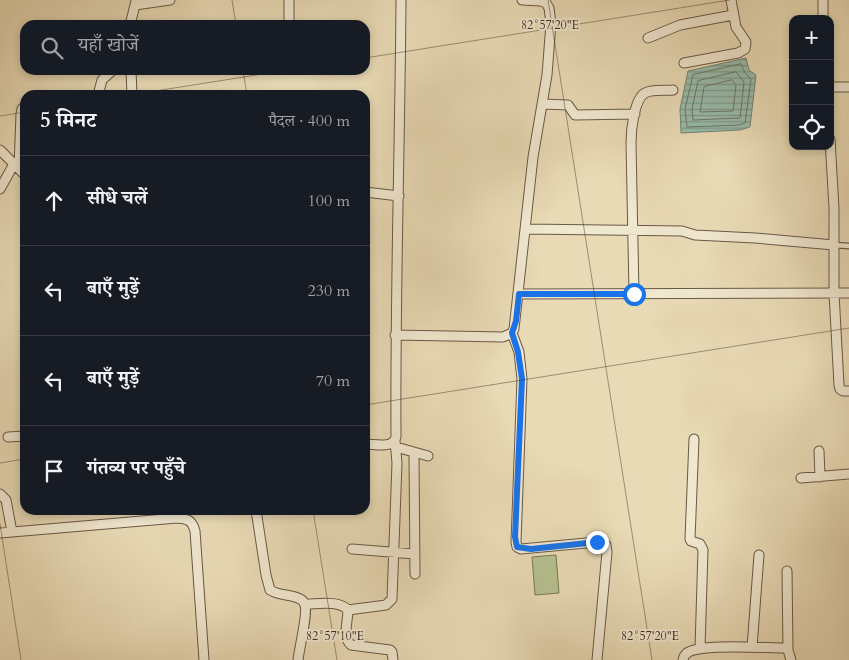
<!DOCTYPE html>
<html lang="hi">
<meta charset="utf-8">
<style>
body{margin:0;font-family:Cardo,"Noto Serif Devanagari",serif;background:#242831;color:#f1f3f6}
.controls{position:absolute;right:15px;top:15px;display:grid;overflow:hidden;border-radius:10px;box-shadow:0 2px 8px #0003}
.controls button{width:45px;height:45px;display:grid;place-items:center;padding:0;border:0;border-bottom:1px solid #363941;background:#171b24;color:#f1f3f6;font:25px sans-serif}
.stop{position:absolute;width:15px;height:15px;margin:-11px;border:4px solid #1a73e8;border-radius:50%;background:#fff}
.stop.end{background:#1a73e8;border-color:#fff;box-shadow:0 1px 5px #0008}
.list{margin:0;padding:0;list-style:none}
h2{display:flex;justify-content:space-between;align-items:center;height:65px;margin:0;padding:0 20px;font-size:21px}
h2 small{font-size:16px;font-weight:400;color:#9ea1a6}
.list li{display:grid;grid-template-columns:32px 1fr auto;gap:15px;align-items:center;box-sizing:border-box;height:90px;padding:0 20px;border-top:1px solid #363941}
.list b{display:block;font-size:19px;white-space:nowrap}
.list em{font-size:16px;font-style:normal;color:#9ea1a6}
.icon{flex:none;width:28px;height:28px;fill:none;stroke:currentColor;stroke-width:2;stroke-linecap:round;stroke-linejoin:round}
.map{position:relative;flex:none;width:849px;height:660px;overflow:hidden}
.search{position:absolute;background:#171b24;box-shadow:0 2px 8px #0003;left:20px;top:20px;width:350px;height:55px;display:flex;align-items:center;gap:12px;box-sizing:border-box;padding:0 18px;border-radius:15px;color:#9ea1a6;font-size:19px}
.panel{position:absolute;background:#171b24;box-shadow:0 2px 8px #0003;left:20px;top:90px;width:350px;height:425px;border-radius:15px}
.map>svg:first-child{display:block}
.green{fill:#b5c08e;stroke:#7a7658}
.water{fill:url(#water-rules);stroke:#748274}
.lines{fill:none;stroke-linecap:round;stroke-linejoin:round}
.shore{stroke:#6c7466;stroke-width:1}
.service-casing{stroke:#6a5847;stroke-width:7}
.minor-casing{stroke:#6a5847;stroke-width:11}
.service{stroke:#f0e7cf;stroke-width:4.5}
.minor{stroke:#f0e7cf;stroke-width:9}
.route{stroke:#1a73e8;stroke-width:6}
.ticks{fill:none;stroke:#402c22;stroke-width:1;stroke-opacity:0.45}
.ticks-label{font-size:12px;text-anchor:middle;fill:#402c22;stroke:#f0e7cf;stroke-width:4;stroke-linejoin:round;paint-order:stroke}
</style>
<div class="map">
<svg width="849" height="660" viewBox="0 0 849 660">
<defs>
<pattern id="water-rules" width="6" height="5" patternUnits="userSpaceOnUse" patternTransform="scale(1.25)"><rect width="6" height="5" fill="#97bbab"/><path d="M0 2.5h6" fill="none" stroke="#7d988b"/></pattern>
</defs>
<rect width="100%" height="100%" fill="#e8dab5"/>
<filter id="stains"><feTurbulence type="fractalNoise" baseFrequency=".004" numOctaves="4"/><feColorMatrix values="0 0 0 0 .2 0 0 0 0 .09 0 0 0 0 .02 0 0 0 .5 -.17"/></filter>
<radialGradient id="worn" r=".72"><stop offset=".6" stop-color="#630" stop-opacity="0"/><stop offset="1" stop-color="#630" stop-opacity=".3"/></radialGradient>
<path class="green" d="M556,555L559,593L535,595L532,557Z"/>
<path class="water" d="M746,58L749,70L756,75L750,127L740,130L681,133L680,109L688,71Z"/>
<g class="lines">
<path class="shore" d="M741,64L745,73L751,79L745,123L739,125L687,127L685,109L693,75Z
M736,72L744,82L740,118L693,120L692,109L698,81Z
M732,80L736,85L733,111L700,112L704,87Z"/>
<defs>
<path id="service" d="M834,245L849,246"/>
<path id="minor" d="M135,5L170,0
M823,19V0
M130,25L136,1
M289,25V0
M648,38L680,25L733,15
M684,63L738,53L745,49L746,42L736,27L731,0
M131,70L132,95
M830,87H849
M98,95L102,80L113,70
M542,104L568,105L575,115L635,114
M830,139L834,208V293L839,385L840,389L843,391H849
M0,150L25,175
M19,169L21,114L22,109L25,106
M0,189L14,164
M365,192L399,196
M526,229L682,231L695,235L755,238L834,245
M634,293L631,143C631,131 634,99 645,93C652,89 665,91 673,90
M519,294L849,293
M512,333L519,352L522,379L516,542L517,547L521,549L597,542L606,545L607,552L597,660
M395,335L503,337L512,333L514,329L533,157L547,75L551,23L549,8L546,3L541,1L522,0
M8,437L25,436
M694,439L690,539L691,541L700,544L703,550L700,648
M365,444C375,444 393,449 396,437C395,291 400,146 401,0
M396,447L428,456
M819,451L820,477
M414,455L415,574
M801,478L849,474
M0,494L6,500L12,532
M256,510L266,575L270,590C279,596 291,594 300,599C303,600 304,602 305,605C308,614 299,649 298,660
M0,533L177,518C188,519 192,520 195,531L204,660
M352,549L415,554
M787,571L788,650
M305,604C318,604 339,600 348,610C348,621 342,637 351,645L390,650L392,652L393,660
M348,610L386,605L392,599L397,463L395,441
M752,647L759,555
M683,660C684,656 684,656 687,653C699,643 765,648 784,648L788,650L791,660"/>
</defs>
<use href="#service" class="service-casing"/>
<use href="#minor" class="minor-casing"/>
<use href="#service" class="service"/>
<use href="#minor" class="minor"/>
</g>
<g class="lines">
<path class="route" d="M597,542L531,549L517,547L515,537L522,379L518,352L512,333L516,321L519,294H634"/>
</g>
<path class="ticks" d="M232,0L236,25M548,0L652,660M365,58L730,0M243,70L247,95M130,95L288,70M0,116L25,112M365,405L849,328M0,463L25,459M313,510L337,660M0,524L21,660"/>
<g class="ticks-label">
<text x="550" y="29">82°57'20"E</text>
<text x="335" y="640">82°57'10"E</text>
<text x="650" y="640">82°57'20"E</text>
</g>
<rect width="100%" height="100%" filter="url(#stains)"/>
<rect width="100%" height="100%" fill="url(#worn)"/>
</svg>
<div class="controls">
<button>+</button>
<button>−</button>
<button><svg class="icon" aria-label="locate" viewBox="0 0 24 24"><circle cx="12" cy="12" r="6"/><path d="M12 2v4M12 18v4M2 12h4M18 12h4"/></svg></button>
</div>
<div class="stop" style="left:634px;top:294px"></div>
<div class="stop end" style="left:597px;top:542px"></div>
<div class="search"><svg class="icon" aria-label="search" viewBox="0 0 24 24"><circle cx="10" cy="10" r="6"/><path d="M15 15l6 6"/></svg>यहाँ खोजें</div>
<section class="panel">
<h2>5 मिनट<small>पैदल · 400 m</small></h2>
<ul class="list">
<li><svg class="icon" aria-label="ahead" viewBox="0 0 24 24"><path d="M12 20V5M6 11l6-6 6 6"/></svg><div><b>सीधे चलें</b></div><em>100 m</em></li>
<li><svg class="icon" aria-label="left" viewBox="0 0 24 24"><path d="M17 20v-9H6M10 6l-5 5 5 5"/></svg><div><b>बाएँ मुड़ें</b></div><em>230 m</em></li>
<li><svg class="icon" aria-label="left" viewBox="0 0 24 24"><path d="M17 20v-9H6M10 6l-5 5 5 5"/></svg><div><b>बाएँ मुड़ें</b></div><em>70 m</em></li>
<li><svg class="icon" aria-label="arrive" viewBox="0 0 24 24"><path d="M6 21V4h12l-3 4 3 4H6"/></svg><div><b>गंतव्य पर पहुँचे</b></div></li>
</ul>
</section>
</div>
